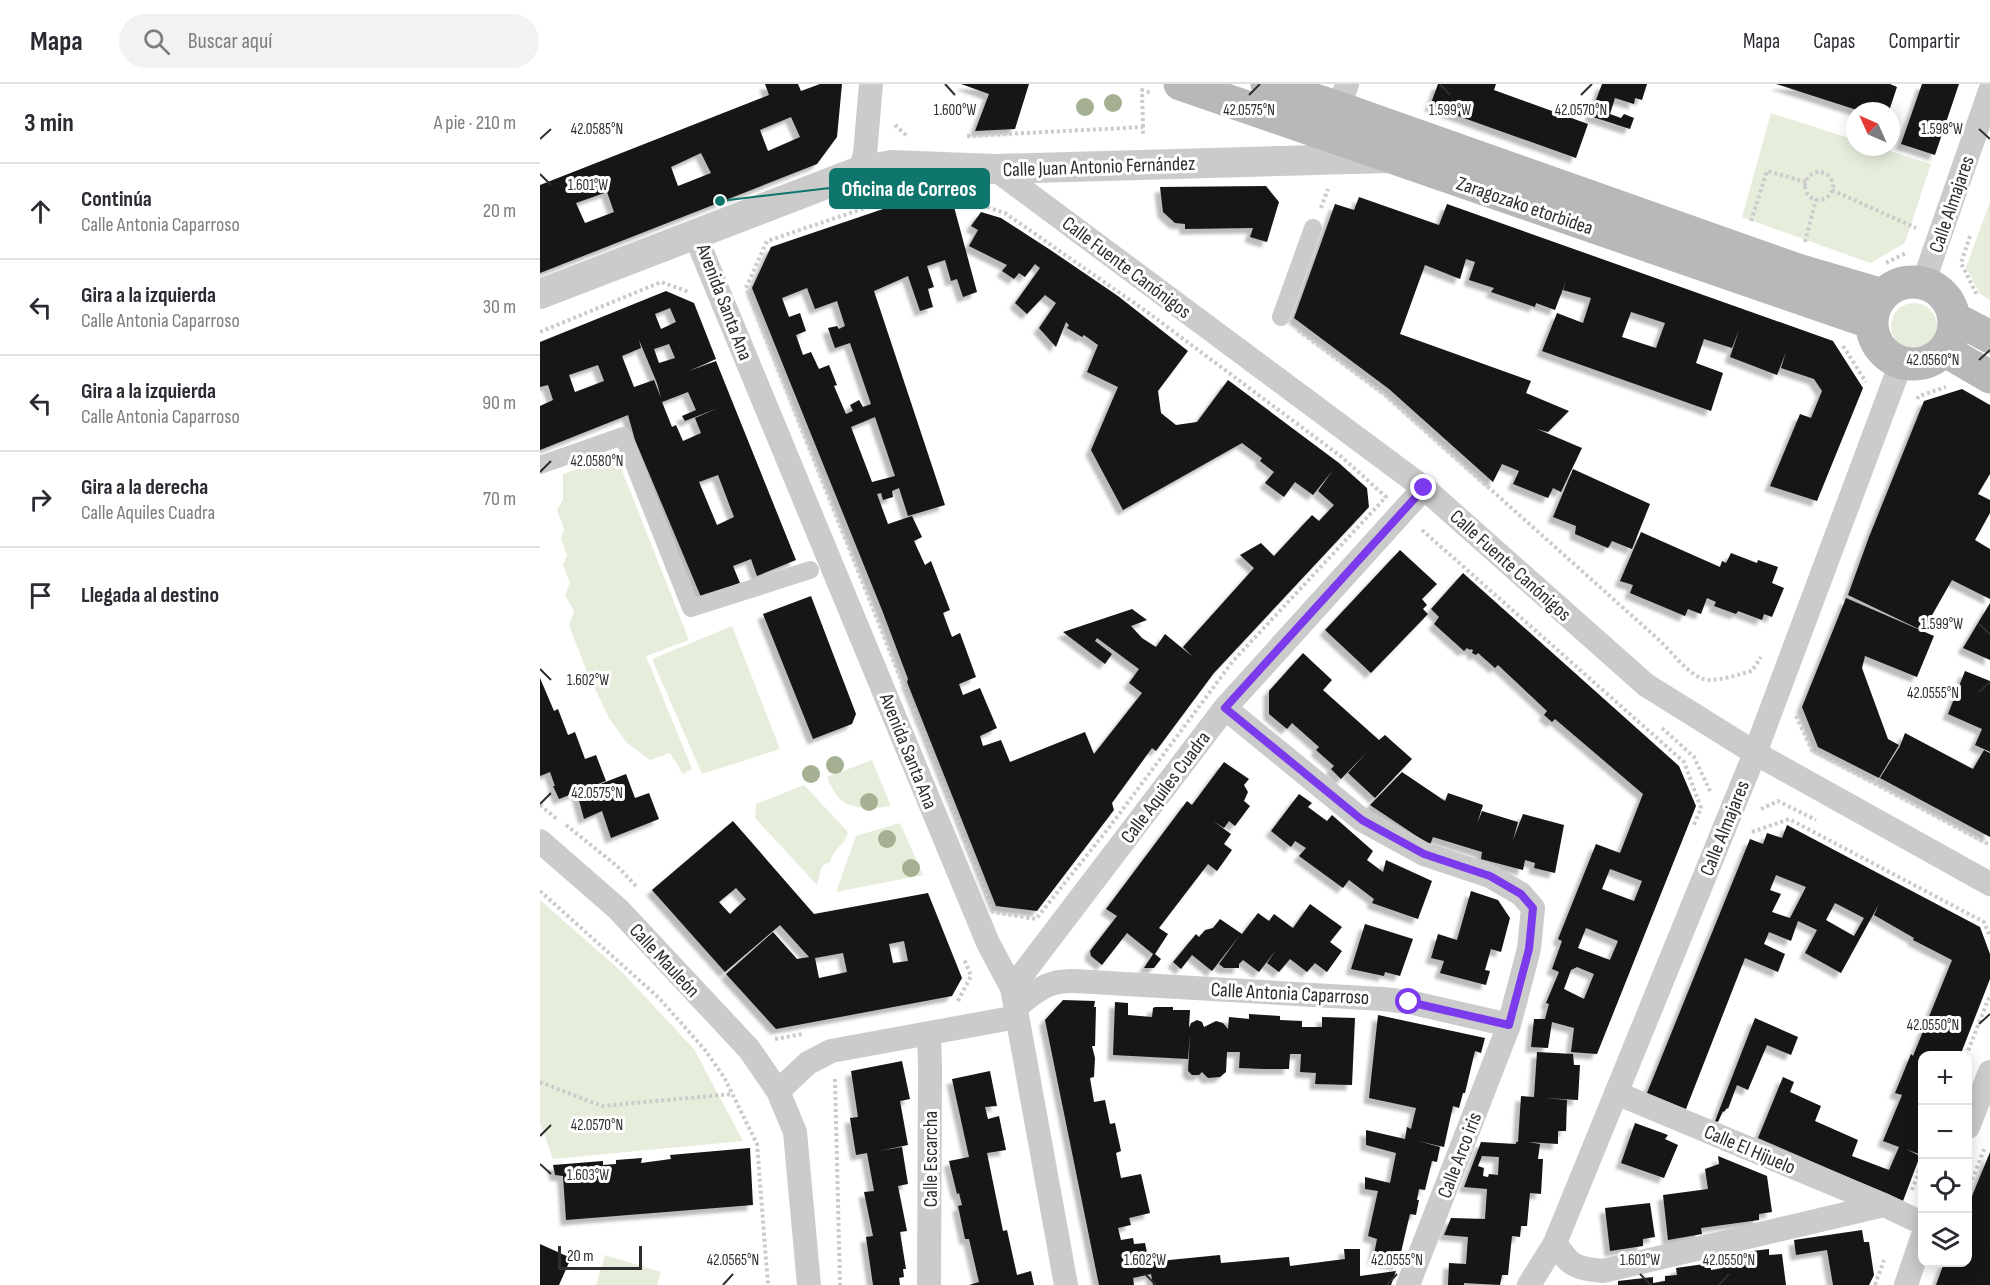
<!DOCTYPE html>
<html lang="es">
<meta charset="utf-8">
<style>
body{margin:0;font-family:"Sofia Sans Condensed",sans-serif;background:#f2f2f3;color:#2b2b33}
.controls{position:absolute;right:18px;bottom:18px;display:grid;overflow:hidden;border-radius:12px;box-shadow:0 3px 15px #0003}
.controls button{width:54px;height:54px;display:grid;place-items:center;padding:0;border:0;border-bottom:2px solid #e1e1e2;background:#fff;color:#2b2b33;font:30px sans-serif}
.compass{position:absolute;left:1306px;top:18px;width:54px;height:54px;border-radius:50%;background:#fff;box-shadow:0 3px 15px #0003;rotate:315deg}
.scale{position:absolute;left:18px;bottom:15px;width:84px;box-sizing:border-box;padding-left:6px;border:3px solid #2e2e2e;border-top:0;font-size:16px;line-height:21px;white-space:nowrap;color:#2e2e2e;-webkit-text-stroke:4px #fff;paint-order:stroke}
.stop{position:absolute;width:18px;height:18px;margin:-14px;border:4px solid #7c3aed;border-radius:50%;background:#fff}
.stop.end{background:#7c3aed;border-color:#fff;box-shadow:0 2px 6px #0008}
.list{margin:0;padding:0;list-style:none}
h2{display:flex;justify-content:space-between;align-items:center;height:78px;margin:0;padding:0 24px;font-size:26px}
h2 small{font-size:20px;font-weight:400;color:#7c7c81}
.list li{display:grid;grid-template-columns:39px 1fr auto;gap:18px;align-items:center;box-sizing:border-box;height:96px;padding:0 24px;border-top:2px solid #e1e1e2}
.list b{display:block;font-size:22px;white-space:nowrap}
.list p{margin:0;font-size:20px;white-space:nowrap;color:#7c7c81}
.list em{font-size:20px;font-style:normal;color:#7c7c81}
.icon{flex:none;width:33px;height:33px;fill:none;stroke:currentColor;stroke-width:2;stroke-linecap:round;stroke-linejoin:round}
.map{position:relative;flex:none;width:1450px;height:1201px;overflow:hidden}
header{display:flex;align-items:center;gap:36px;box-sizing:border-box;height:84px;padding:0 30px;background:#fff;border-bottom:2px solid #e1e1e2}
header strong{font-size:28px}
nav{display:flex;gap:33px;margin-inline-start:auto;font-size:21px}
.search{width:420px;height:54px;background:#f2f2f3;display:flex;align-items:center;gap:15px;box-sizing:border-box;padding:0 21px;border-radius:33px;color:#7c7c81;font-size:22px}
main{display:flex}
aside{flex:1;background:#fff}
.map>svg:first-child{display:block}
.green{fill:#e7eddb}
.building{fill:#151515;fill-rule:evenodd;filter:url(#shadow)}
.lines{fill:none;stroke-linecap:round;stroke-linejoin:round}
.path{stroke:#cbcbcb;stroke-width:4;stroke-dasharray:3 3;stroke-linecap:butt}
.pedestrian{stroke:#cbcbcb;stroke-width:18}
.minor{stroke:#cbcbcb;stroke-width:24}
.tertiary{stroke:#cbcbcb;stroke-width:30}
.secondary{stroke:#b8b8b8;stroke-width:33}
.tree{fill:#a4b091}
.route{stroke:#7c3aed;stroke-width:8}
.ticks{fill:none;stroke:#2e2e2e;stroke-width:2}
.labels{text-anchor:middle;stroke-width:6;stroke-linejoin:round;paint-order:stroke}
.street-label{font-size:20px;fill:#2e2e2e;stroke:#fff}
.ticks-label{font-size:15px;text-anchor:middle;fill:#2e2e2e;stroke:#fff;stroke-width:6;stroke-linejoin:round;paint-order:stroke}
.leader{fill:none;stroke:#0f766e;stroke-width:2}
.callout-dot{fill:#0f766e;stroke:#fff;stroke-width:2}
.callout{fill:#0f766e;stroke:#0f766e;stroke-width:2}
.callout-label{font-size:21px;text-anchor:middle;font-weight:bold;fill:#fff}
</style>
<header>
<strong>Mapa</strong>
<div class="search"><svg class="icon" aria-label="search" viewBox="0 0 24 24"><circle cx="10" cy="10" r="6"/><path d="M15 15l6 6"/></svg>Buscar aquí</div>
<nav><a>Mapa</a><a>Capas</a><a>Compartir</a></nav>
</header>
<main>
<aside>
<h2>3 min<small>A pie · 210 m</small></h2>
<ul class="list">
<li><svg class="icon" aria-label="ahead" viewBox="0 0 24 24"><path d="M12 20V5M6 11l6-6 6 6"/></svg><div><b>Continúa</b><p>Calle Antonia Caparroso</p></div><em>20 m</em></li>
<li><svg class="icon" aria-label="left" viewBox="0 0 24 24"><path d="M17 20v-9H6M10 6l-5 5 5 5"/></svg><div><b>Gira a la izquierda</b><p>Calle Antonia Caparroso</p></div><em>30 m</em></li>
<li><svg class="icon" aria-label="left" viewBox="0 0 24 24"><path d="M17 20v-9H6M10 6l-5 5 5 5"/></svg><div><b>Gira a la izquierda</b><p>Calle Antonia Caparroso</p></div><em>90 m</em></li>
<li><svg class="icon" aria-label="right" viewBox="0 0 24 24"><path d="M7 20v-9h11M14 6l5 5-5 5"/></svg><div><b>Gira a la derecha</b><p>Calle Aquiles Cuadra</p></div><em>70 m</em></li>
<li><svg class="icon" aria-label="arrive" viewBox="0 0 24 24"><path d="M6 21V4h12l-3 4 3 4H6"/></svg><div><b>Llegada al destino</b></div></li>
</ul>
</aside>
<div class="map">
<svg width="1450" height="1201" viewBox="0 0 1450 1201">
<defs>
<filter id="shadow"><feDropShadow dx="-5.5" dy="5.5" stdDeviation="1.5" flood-color="#0004"/></filter>
</defs>
<rect width="100%" height="100%" fill="#fff"/>
<path class="green" d="M1231,29L1315,56V63H1338L1391,80L1365,159L1330,179L1202,133Z
M1450,118V216L1440,210L1426,183Z
M1351 242a23 23 0 1 1 46 0a23 23 0 1 1-46 0Z
M76,371L149,556L106,572L152,685L143,690L130,669L110,676L87,659L69,634L47,588L29,541L34,527L25,511L30,499L23,481L27,471L21,455L24,445L17,426L23,415V390Z
M192,542L240,665L162,690L112,575Z
M332,676L351,722C335,725 312,727 299,714C294,709 290,700 287,693Z
M264,701L308,748C305,761 293,765 290,778L282,782L277,801L215,734L216,720Z
M360,739L383,791L296,808L316,752Z
M0,816L82,888L154,965L203,1057L13,1075L0,1039Z
M65,1171L121,1188L117,1201H56Z"/>
<path class="building" d="M225,0H258L261,7L280,0H302L297,53L277,80L0,189V101L229,11ZM251,33L260,53L228,67L220,46ZM161,69L171,89L138,102L131,83ZM67,108L74,128L45,139L36,119Z
M421,0H489L475,45L435,47L449,10Z
M898,0H956L954,6L1048,40L1036,74L890,22Z
M1062,0H1107L1102,16L1095,14L1094,20L1075,14L1070,30L1081,34L1084,30L1094,34L1090,45L1050,32Z
M1236,0H1350L1357,3L1349,27H1320Z
M1382,0H1419L1395,71L1361,60Z
M726,102L739,118L727,158L710,153L713,144L645,145V140L635,139L623,128L620,103Z
M819,113L899,141L907,120L1293,257L1323,304L1277,417L1230,402L1260,330L1271,334L1282,307L1274,295L1241,284L1246,268L1237,291L1190,273L1199,246L1192,264L1164,255L1156,279L1183,289L1171,327L1002,267L1017,229L1043,239L1051,214L1023,206L1026,197L1015,226L996,219L995,223L951,208L954,204L929,196L935,178L926,175L920,195L885,181L860,250L991,297L986,309L1029,327L1008,348L997,345L1042,364L1021,408L1013,404L1008,414L973,400L979,387L962,380L953,398L849,305L754,234L795,120L814,126ZM1091,228L1125,239L1116,264L1082,253Z
M413,119L437,208L423,213L417,195L411,197L405,176L387,182L394,203L388,205L393,223L380,227L368,192L334,207L405,421L368,432L359,404L352,407L353,413L343,416L341,409L337,410L348,440L372,432L382,453L374,457L385,481L391,477L410,526L403,529L412,553L420,549L436,593L419,600L423,611L440,604L457,644L440,652L443,662L461,656L470,678L545,648L554,670L602,609L589,599L599,585L557,554L555,557L572,570L565,580L523,548L592,525L607,536L591,542L602,554L616,563L625,550L653,573L643,563L714,484L700,471L721,459L734,472L772,431L779,437L794,421L778,407L793,386L773,411L755,398L744,413L725,399L734,388L720,377L722,374L702,359L583,426L551,366L578,303L547,288L558,261L544,251L542,253L527,244L529,241L526,238L516,263L499,244L516,219L505,211L487,230L475,219L500,184L495,180L485,193L479,189L474,195L462,187L467,181L429,162L438,146L431,142L441,128L461,134L512,167L578,212L648,267L618,307L621,329L636,341L657,338L688,296L799,379L827,404L829,423L674,589L616,667L612,664L572,719L574,726L497,827L456,822L367,598L368,595L342,526L212,204L231,163L346,124ZM267,204L275,225L297,217L305,242L299,245L297,242L288,244L295,264L310,259L331,320L323,323L319,316L310,321L313,327L306,330L294,302L297,301L289,281L279,285L271,268L263,271L256,251L266,247L260,229L249,233L242,214ZM335,333L355,392L332,398L311,343Z
M126,207L154,219L176,275L149,287L176,277L256,476L217,492L211,475L193,482L200,499L161,513L95,356L88,331L0,366V322L13,316L8,301L0,303V258ZM130,224L136,238L121,245L115,230ZM99,256L117,299L121,314L114,296L94,303L82,272L101,264ZM129,260L135,274L119,279L114,265ZM58,281L64,297L35,308L29,291ZM148,308L156,326L142,332L145,337L178,324L155,334L161,349L143,357L136,341L132,343L122,318ZM178,391L194,433L177,441L159,398Z
M1422,305L1450,321V390L1438,410L1450,416V429L1435,456L1450,465V515L1412,496L1383,547L1308,511L1329,453L1384,317Z
M1033,385L1110,420L1092,465L1072,457L1068,464L1035,450L1036,442L1013,433Z
M1101,448L1180,483L1182,477L1186,479L1191,469L1217,479L1218,476L1238,483L1232,499L1244,504L1232,533L1224,530L1222,536L1198,527L1196,530L1174,522L1176,518L1167,514L1161,530L1148,525L1145,532L1090,509L1093,501L1080,497Z
M860,466L897,500L882,515L887,521L883,525L888,530L831,589L785,546Z
M923,489L1139,682L1156,722L1057,970L1031,968L1034,944L1012,938L1008,964L991,963L994,935H1005L1009,920L1006,919L1019,888L1012,885L1022,857L1018,855L1056,760L1080,769L1103,710L1015,635L1012,638L1004,631L1007,627L958,581L955,584L938,569L936,571L932,569L933,566L931,565L930,566L927,564L924,567L894,540L899,533L891,525ZM1070,785L1102,797L1094,817L1062,805ZM1046,844L1078,857L1070,876L1038,864ZM1037,883L1054,890L1044,915L1024,905L1031,886Z
M271,512L316,630L312,640L273,655L223,530Z
M1306,514L1394,552L1377,593L1325,572L1322,584L1348,655L1359,661L1339,694L1278,663L1262,623Z
M1450,519V576L1423,564Z
M763,569L792,596L783,606L839,656L845,651L872,675L835,714L808,689L827,668L801,695L791,685L794,682L776,666L779,663L752,639L747,645L729,630V607Z
M1425,587L1450,597V668L1435,661L1442,645L1408,630Z
M0,594L14,627L18,625L28,651L35,648L45,675L56,671L66,697L19,715L13,702H15L10,688L0,692Z
M1365,649L1433,685L1444,666L1450,669V753L1340,694L1360,662Z
M684,678L709,695L704,701L708,708L704,717L710,722L695,742L689,737L684,744L673,737L691,750L684,760L692,766L677,787L668,780L619,844L628,850L615,870L621,875L614,884H604L613,870L587,849L562,881L551,872L550,867L577,832L566,825L647,717L652,721Z
M862,688L905,717L908,709L943,721L937,740L942,727L978,738L973,756L983,730L1024,741L1015,789L994,784L995,779L985,776L983,786L941,775L942,768L893,753L890,761L830,721Z
M86,690L95,714L109,709L119,735L71,754L62,727L44,735L37,709Z
M759,710L772,719L768,723L787,737L792,731L833,767L827,776L843,788L846,776L892,797L878,835L832,819L834,815L809,796L803,804L759,772L766,764L755,757L751,763L731,747Z
M193,737L274,830L388,809L422,894L412,912L236,945L186,890L233,848L257,875L269,873L240,841L185,888L112,806ZM196,804L206,815L190,830L179,818ZM364,857L368,877L353,879L349,860ZM303,869L307,888L279,894L275,874Z
M1247,741L1440,843L1450,870V895L1420,972H1382V1066L1381,1071L1366,1065L1380,1072L1363,1117L1218,1054L1243,993L1254,998L1250,1008L1281,1022L1275,1037L1318,1056L1312,1072L1349,1086L1359,1063L1343,1057L1362,1011L1355,1009L1371,970L1373,972L1412,876L1373,856L1374,854L1334,831L1339,820L1301,889L1265,869L1277,846L1258,837L1251,857L1229,848L1224,860L1245,870L1238,888L1205,874L1146,1025L1107,1009L1210,755L1223,760L1227,749L1242,754ZM1236,791L1266,803L1250,834L1232,828L1241,810L1230,806ZM1295,819L1324,834L1314,852L1286,836Z
M931,807L958,816L970,834L961,868L951,865L945,886L950,887L946,901L900,889L904,877L891,874L898,850L917,856Z
M770,820L802,843L790,858L802,867L787,888L775,879L767,888L750,875L739,888L727,879L736,866L719,888L703,876L699,880V884H684L679,880L700,851L672,887L652,871L641,885L633,878L656,850L659,853L665,846L673,844L680,835L702,850L718,829L729,837L734,830L753,844Z
M825,840L873,855L860,892L845,888L844,892L811,885Z
M523,916L555,917L554,923H556L555,962H552L555,974L554,993L550,994L554,1018L565,1016L570,1040L575,1039L581,1067L576,1069L581,1094L601,1090L610,1129L589,1134L591,1141L578,1144L581,1156L593,1154L594,1160L605,1159L609,1178L680,1171L681,1179L749,1173L750,1182L805,1175L804,1165H820V1192L856,1187L851,1201H613L611,1190L593,1194L594,1201H559L505,936Z
M575,918L588,919V931L612,933L613,924L615,923H633V926H650L649,944L651,939L657,936L662,938L664,943L676,937L683,939L688,945L689,933L709,935V930L740,932V936L762,937V943H782V933L815,934L812,1001L775,1000L776,989L760,988L761,970H750L749,985H723L699,984L700,968H687L686,988L680,993L668,994L662,988L659,991H652L648,987L650,951L648,975L573,971Z
M838,931L945,954L941,969L935,967L925,1009H923L919,1024L913,1022L904,1063L878,1057L900,1063L897,1078L892,1077L885,1106L879,1105L877,1116H879L876,1131L870,1130L858,1181L833,1175L837,1155L828,1152L838,1107L825,1105V1093L850,1099L856,1069L826,1061V1046L865,1055L867,1043L871,1045L876,1024L829,1014Z
M1215,934L1258,953L1251,971L1227,961L1208,1006L1197,1001L1188,1025L1187,1024L1184,1028L1183,1027L1178,1038L1175,1037Z
M997,968L1033,970L1034,981H1040L1038,1016L1005,1014L1027,1016L1026,1047H1018V1060L988,1058L1000,1060L998,1075H1003L1001,1110L990,1109L987,1142H981L980,1153L972,1152L968,1191H962L960,1201L924,1199V1201H908L909,1179L926,1180L928,1153L904,1151L911,1134L945,1135L947,1105L924,1103L941,1058L976,1060V1058H978L981,1012L994,1013ZM942,1072L959,1073L958,1091L949,1090L948,1093L943,1092L944,1084L938,1082Z
M362,977L370,1015L360,1017L368,1061L339,1067L362,1063L368,1100L358,1102L367,1147L360,1148L366,1185H363L364,1193L359,1194L360,1201H333L326,1153L333,1152L324,1108L334,1107L327,1069L316,1071L310,1034L318,1033L311,987Z
M450,987L457,1022L445,1023L448,1035L459,1032L466,1066L447,1069L463,1147L467,1146L477,1191L491,1187L494,1201H429L439,1198L429,1155H425L418,1122L422,1121L419,1109L417,1110L409,1077L429,1073L412,995Z
M1095,1039L1128,1051L1125,1055L1138,1061L1124,1094L1081,1079Z
M210,1064L213,1121L26,1136L23,1092L15,1091L13,1081L63,1077V1081L76,1080V1076L102,1074L101,1079L131,1075L130,1071Z
M1450,1068V1201H1396L1404,1179H1428V1122Z
M1178,1072L1227,1092L1232,1128L1219,1130V1136L1161,1144L1162,1150L1128,1156L1123,1111L1168,1105L1165,1085L1179,1080Z
M1110,1119L1115,1153L1103,1155V1162L1070,1167L1065,1124Z
M1322,1146L1324,1158H1329L1334,1191L1329,1201H1293L1287,1166L1256,1171L1254,1156Z
M0,1160L31,1174L19,1201H0Z
M1229,1165V1171L1242,1170L1246,1201H1078V1197L1113,1193V1199L1125,1197V1192L1137,1191L1136,1184L1171,1179V1186L1183,1184L1182,1179H1197L1196,1169Z"/>
<g class="lines">
<path class="path" d="M355,41L367,52
M603,43L602,6L612,9
M427,52L603,43V52
M1265 102a14 14 0 1 1 28 0a14 14 0 1 1-28 0Z
M1292,106L1376,144
M413,112L465,129L610,230L803,374L846,413L693,577L571,741L496,835L453,828L206,204L227,157L346,117Z
M781,124L788,105
M1211,137L1227,87L1266,98
M1430,152L1421,179L1437,211
M1265,158L1276,115
M1346,179L1366,169
M758,246L844,310L1119,556C1132,568 1145,587 1161,594C1173,600 1199,590 1212,587L1221,573
M0,248L121,198L149,208
M1303,262L1326,298
M1377,315L1379,312L1406,303
M882,446L1144,678L1161,724L1154,741
M1256,632L1272,666L1450,761
M1122,644L1154,673L1171,709
M0,721L17,735
M1221,725L1238,717L1276,736
M26,741L77,782L97,803
M1212,748L1249,735L1444,838L1450,853
M0,807L119,914L165,966L184,993L217,1060L228,1201
M418,917L431,892L424,875
M235,955L263,950
M1426,972L1450,911
M295,995L300,1201
M0,998L62,1022L192,1010
M1372,1106L1382,1079
M1428,1107L1445,1063
M1335,1201L1344,1176"/>
<path class="pedestrian" d="M741,233L773,144
M0,381L83,352L151,524L270,486"/>
<path class="minor" d="M799,24L807,0
M455,85L884,404L1106,601L1215,669L1450,800
M320,87L325,70L331,0
M158,148L162,168L448,859L472,904L526,1201
M1385,199L1387,188L1450,7
M0,757L78,825L209,965L238,1007L255,1048L269,1201
M472,904L685,624L884,404
M476,923C497,907 507,896 534,897L843,915L869,918L969,941L989,865L993,824L981,810L950,792L884,770L822,736L685,624
M389,950L390,984L389,1201
M238,1007L268,979L291,967L477,933
M1076,1009L1344,1121L1382,1139
M1428,1043L1450,988
M1015,1159C1031,1183 1035,1184 1063,1187L1344,1121
M868,1201L969,941
M989,1201L1015,1159L1215,669L1361,279
M1366,1201L1382,1154"/>
<path class="tertiary" d="M0,210L320,87L352,81L455,85L849,74"/>
<path class="secondary" d="M640,0L1332,239
M727,0L799,24L1258,186L1343,211
M1332 239a41 41 0 1 1 82 0a41 41 0 1 1-82 0Z
M1414,234L1450,253
M1404,266L1450,293"/>
</g>
<g class="tree">
<circle cx="573" cy="19" r="9"/>
<circle cx="545" cy="23" r="9"/>
<circle cx="295" cy="681" r="9"/>
<circle cx="271" cy="690" r="9"/>
<circle cx="329" cy="718" r="9"/>
<circle cx="347" cy="755" r="9"/>
<circle cx="371" cy="784" r="9"/>
</g>
<g class="lines">
<path class="route" d="M869,918L969,941L989,865L993,824L981,810L950,792L884,770L822,736L685,624L884,404"/>
</g>
<path class="ticks" d="M405,0L415,11M900,0L910,11M709,11L720,0M1041,11L1052,0M1439,45L1450,55M0,55L11,45M0,90L11,101M1439,276L1450,266M0,388L11,377M1439,540L1450,550M0,585L11,596M1439,608L1450,598M0,720L11,709M1439,940L1450,930M0,1052L11,1041M0,1080L11,1090M605,1190L616,1201M1100,1190L1111,1201M183,1201L193,1190M847,1201L857,1190M1179,1201L1189,1190"/>
<g class="labels">
<g class="street-label">
<text transform="translate(559 82) rotate(-2)" y="7">Calle Juan Antonio Fernández</text>
<text transform="translate(1411 120) rotate(-71)" y="7">Calle Almajares</text>
<text transform="translate(985 121) rotate(19)" y="7">Zaragozako etorbidea</text>
<text transform="translate(587 183) rotate(37)" y="7">Calle Fuente Canónigos</text>
<text transform="translate(185 218) rotate(69)" y="7">Avenida Santa Ana</text>
<text transform="translate(971 481) rotate(42)" y="7">Calle Fuente Canónigos</text>
<text transform="translate(369 667) rotate(68)" y="7">Avenida Santa Ana</text>
<text transform="translate(625 703) rotate(-53)" y="7">Calle Aquiles Cuadra</text>
<text transform="translate(1184 744) rotate(-68)" y="7">Calle Almajares</text>
<text transform="translate(125 876) rotate(47)" y="7">Calle Mauleón</text>
<text transform="translate(750 909) rotate(3)" y="7">Calle Antonia Caparroso</text>
<text transform="translate(1210 1065) rotate(23)" y="7">Calle El Hijuelo</text>
<text transform="translate(919 1071) rotate(-69)" y="7">Calle Arco iris</text>
<text transform="translate(390 1075) rotate(-90)" y="7">Calle Escarcha</text>
</g>
</g>
<g class="ticks-label">
<text x="415" y="31">1.600°W</text>
<text x="709" y="31">42.0575°N</text>
<text x="910" y="31">1.599°W</text>
<text x="1041" y="31">42.0570°N</text>
<text x="1402" y="50">1.598°W</text>
<text x="57" y="50">42.0585°N</text>
<text x="48" y="106">1.601°W</text>
<text x="1393" y="281">42.0560°N</text>
<text x="57" y="382">42.0580°N</text>
<text x="1402" y="545">1.599°W</text>
<text x="48" y="601">1.602°W</text>
<text x="1393" y="614">42.0555°N</text>
<text x="57" y="714">42.0575°N</text>
<text x="1393" y="946">42.0550°N</text>
<text x="57" y="1046">42.0570°N</text>
<text x="48" y="1096">1.603°W</text>
<text x="193" y="1181">42.0565°N</text>
<text x="857" y="1181">42.0555°N</text>
<text x="1189" y="1181">42.0550°N</text>
<text x="605" y="1181">1.602°W</text>
<text x="1100" y="1181">1.601°W</text>
</g>
<path class="leader" d="M180 117L290 104"/>
<circle class="callout-dot" cx="180" cy="117" r="6"/>
<rect class="callout" x="290" y="85" width="159" height="39" rx="6"/>
<g class="callout-label">
<text x="369" y="112">Oficina de Correos</text>
</g>
</svg>
<div class="controls">
<button>+</button>
<button>−</button>
<button><svg class="icon" aria-label="locate" viewBox="0 0 24 24"><circle cx="12" cy="12" r="6"/><path d="M12 2v4M12 18v4M2 12h4M18 12h4"/></svg></button>
<button><svg class="icon" aria-label="layers" viewBox="0 0 24 24"><path d="M12 4l9 5-9 5-9-5zM3 14l9 5 9-5"/></svg></button>
</div>
<svg class="compass" viewBox="-18 -18 36 36"><path d="M0-13l5 13h-10z" fill="#e53935"/><path d="M0 13l5-13h-10z" fill="#7c7c81"/></svg>
<div class="scale">20 m</div>
<div class="stop" style="left:869px;top:918px"></div>
<div class="stop end" style="left:884px;top:404px"></div>
</div>
</main>
